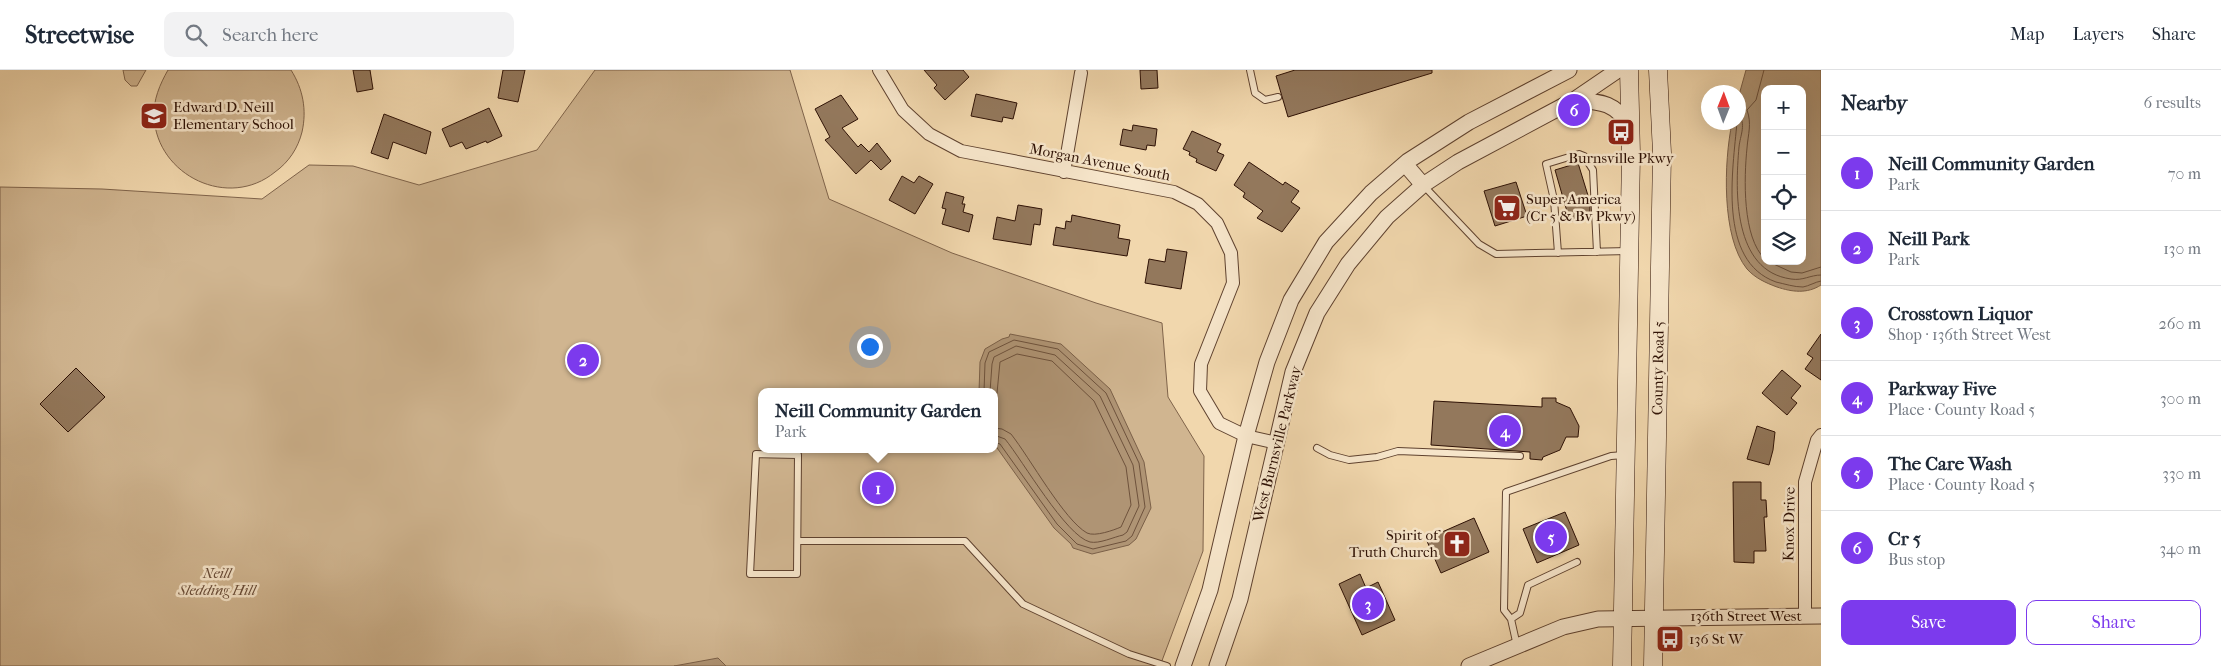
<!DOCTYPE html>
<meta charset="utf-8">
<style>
body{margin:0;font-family:"IM FELL French Canon",serif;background:#f2f2f3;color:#1f2937}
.controls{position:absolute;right:15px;top:15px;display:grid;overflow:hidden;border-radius:10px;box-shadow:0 5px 20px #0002}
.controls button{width:45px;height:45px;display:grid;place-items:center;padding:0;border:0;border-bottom:1px solid #e0e1e3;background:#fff;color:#1f2937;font:25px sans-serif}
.compass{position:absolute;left:1701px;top:15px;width:45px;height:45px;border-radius:50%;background:#fff;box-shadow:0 5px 20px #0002;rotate:1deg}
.you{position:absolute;left:869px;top:276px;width:18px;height:18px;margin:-12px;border:4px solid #fff;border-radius:50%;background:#1a73e8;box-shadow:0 0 0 8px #1a73e833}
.badge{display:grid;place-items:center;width:32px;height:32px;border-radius:50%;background:#7c3aed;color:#fff;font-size:16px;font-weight:700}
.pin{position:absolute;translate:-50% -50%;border:2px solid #fff;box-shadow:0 1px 5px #0006}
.popup{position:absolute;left:758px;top:318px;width:240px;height:65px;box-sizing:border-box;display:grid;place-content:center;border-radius:10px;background:#fff;filter:drop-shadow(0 1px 4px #0005);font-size:16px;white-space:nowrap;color:#747a83}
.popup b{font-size:19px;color:#1f2937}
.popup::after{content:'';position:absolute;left:50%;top:100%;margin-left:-10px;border:10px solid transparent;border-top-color:#fff}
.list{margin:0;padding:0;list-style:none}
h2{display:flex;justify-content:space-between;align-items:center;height:65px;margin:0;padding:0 20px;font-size:21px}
h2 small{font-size:16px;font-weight:400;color:#747a83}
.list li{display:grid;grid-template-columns:32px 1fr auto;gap:15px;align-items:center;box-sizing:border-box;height:75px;padding:0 20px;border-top:1px solid #e0e1e3}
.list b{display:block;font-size:19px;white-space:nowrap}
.list p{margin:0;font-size:16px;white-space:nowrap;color:#747a83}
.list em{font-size:16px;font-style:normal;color:#747a83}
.actions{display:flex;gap:10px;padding:15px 20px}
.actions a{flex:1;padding:11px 0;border:1px solid #7c3aed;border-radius:10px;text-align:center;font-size:18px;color:#7c3aed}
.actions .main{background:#7c3aed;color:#fff}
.icon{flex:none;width:28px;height:28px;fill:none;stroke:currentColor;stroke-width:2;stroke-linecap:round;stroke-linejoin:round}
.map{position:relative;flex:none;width:1821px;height:596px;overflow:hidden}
header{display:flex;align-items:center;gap:30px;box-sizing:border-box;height:70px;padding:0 25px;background:#fff;border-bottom:1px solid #e0e1e3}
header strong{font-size:24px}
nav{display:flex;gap:28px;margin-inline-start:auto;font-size:18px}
.search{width:350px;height:45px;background:#f2f2f3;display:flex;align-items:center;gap:12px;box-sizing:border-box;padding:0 18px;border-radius:10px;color:#747a83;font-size:19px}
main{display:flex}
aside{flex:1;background:#fff}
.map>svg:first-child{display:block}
.green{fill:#d0b590;stroke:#7f634a;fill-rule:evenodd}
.water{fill:#af9474;stroke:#7b6048;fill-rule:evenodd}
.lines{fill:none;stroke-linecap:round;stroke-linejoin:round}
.shore{stroke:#6e523c;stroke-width:1}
.building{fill:#93785c;stroke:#2e1105}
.service-casing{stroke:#5f422f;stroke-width:8}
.minor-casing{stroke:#5f422f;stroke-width:14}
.tertiary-casing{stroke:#5f422f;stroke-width:17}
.secondary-casing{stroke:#2e1105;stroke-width:19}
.service{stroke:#f6e5ca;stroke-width:6}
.minor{stroke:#f6e5ca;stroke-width:12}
.tertiary{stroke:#f6e5ca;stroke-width:15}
.secondary{stroke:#f6e5ca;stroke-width:18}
.labels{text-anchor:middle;stroke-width:5;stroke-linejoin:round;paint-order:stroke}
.poi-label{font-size:15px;fill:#2e1105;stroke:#f6e5ca;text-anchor:start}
.street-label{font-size:15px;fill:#2e1105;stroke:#f6e5ca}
.park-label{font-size:15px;font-style:italic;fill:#674a36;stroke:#f6e5ca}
</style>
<header>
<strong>Streetwise</strong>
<div class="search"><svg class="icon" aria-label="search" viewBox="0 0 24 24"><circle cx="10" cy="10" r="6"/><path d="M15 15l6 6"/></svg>Search here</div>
<nav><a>Map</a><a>Layers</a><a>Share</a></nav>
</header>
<main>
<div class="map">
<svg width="1821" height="596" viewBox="0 0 1821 596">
<rect width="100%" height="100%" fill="#f1d7ad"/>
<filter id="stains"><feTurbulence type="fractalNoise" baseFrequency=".004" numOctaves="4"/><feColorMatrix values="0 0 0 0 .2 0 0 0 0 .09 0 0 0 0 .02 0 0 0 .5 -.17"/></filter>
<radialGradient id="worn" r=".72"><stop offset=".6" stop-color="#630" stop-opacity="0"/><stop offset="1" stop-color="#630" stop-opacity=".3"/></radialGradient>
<path class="green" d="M123,0H146L137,16H131L125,10Z
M168,0H291C303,19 307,40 302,62C298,78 289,92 275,102C229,140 157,106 154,47C153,30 160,14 168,0Z
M595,0H790L829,129L952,183L1096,233L1162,253L1168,327L1204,386L1203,481L1160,596H0V117L102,119L262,129L309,95L353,96L419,115L537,80ZM762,322H994V379H762Z"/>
<path class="water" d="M1746,0H1821V215C1807,224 1792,222 1777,217C1766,213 1755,208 1747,199C1721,167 1724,91 1732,53L1738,52L1739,25ZM1765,19H1802V191H1765Z
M1010,264L1061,274L1110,319L1144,392L1151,438L1136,469L1129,475L1092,484L1073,478L1071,474L1054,458L995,375L994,322H979L980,292L985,279L1002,269L1009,267Z
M718,588L726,596H674Z"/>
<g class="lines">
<path class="shore" d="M1764,0L1756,30L1747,40C1752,54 1748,64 1747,78C1744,107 1742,168 1765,189
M1738,44C1747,53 1740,66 1739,77C1735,122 1733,201 1791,209C1803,211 1810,205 1821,205
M1737,52C1733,100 1717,191 1776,212C1785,214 1794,217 1803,217C1809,216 1815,212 1821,211
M1767,191L1791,202L1802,203L1821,197
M984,322L985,293L989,282L1014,270L1058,279L1106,323L1139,393L1145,437L1132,466L1126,471L1093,479L1077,474L1057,454L1000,374L994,372
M990,322L992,294L994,287L1016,276L1055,285L1100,326L1133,395L1139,436L1127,462L1123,465C1114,467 1099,474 1090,472C1066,466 1023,391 1005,369L994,365
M994,331L997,323L1000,292L1017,284L1052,291L1094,331L1126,397L1131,435L1121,457C1114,460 1095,467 1087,463C1064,450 1030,388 1011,364L1002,359L994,358"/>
</g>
<path class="building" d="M353,0H370L373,19L357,22Z
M503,0H525L518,32L498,28Z
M924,0H963L969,7L945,30L934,18L937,15Z
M1140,0H1157L1158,18L1141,19Z
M1295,0H1432V3L1288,47L1276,6Z
M976,24L1017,33L1013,49L1003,47L1002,52L971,46Z
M841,25L858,49L842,58L858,77L861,74L869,82L877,73L891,91L881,100L871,90L856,104L825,70L830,67L815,39Z
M489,38L502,66L487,73L486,71L466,79L462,72L450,77L442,59Z
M384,44L431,62L426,84L393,72L388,89L371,83Z
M1133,55L1157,59L1155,76L1147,75L1146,80L1120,75L1123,59L1132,61Z
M1192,61L1221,74L1217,82L1224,85L1216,101L1196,92L1197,89L1189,85L1190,82L1183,79Z
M1249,92L1283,115L1285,112L1299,121L1291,132L1300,138L1282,162L1257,148L1263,141L1243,127L1245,123L1234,115Z
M1578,93L1590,132V146L1570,152L1555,100Z
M902,106L914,113L919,106L933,114L915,144L889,130Z
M1516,112L1527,146L1495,156L1484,121Z
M946,122L964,127L962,134H965L963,142L973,145L969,162L942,154L946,139L942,138Z
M1018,135L1042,139L1040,155L1034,154L1031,175L993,169L997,147L1015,151Z
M1072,145L1120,155L1118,168L1130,170L1127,186L1053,175L1056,157L1065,159L1066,151L1071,152Z
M1167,179L1187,182L1181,219L1145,213L1149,189L1165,192Z
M1821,264V310L1805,299L1813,288L1807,284Z
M76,298L105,327L68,362L40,334Z
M1782,300L1801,316L1791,328L1797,333L1787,345L1762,323Z
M1542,328H1556V332L1570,338L1579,356L1578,367H1566L1560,380L1543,387L1542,390L1530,389V382L1431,375L1434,331L1542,337Z
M1757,356L1775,362L1773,380L1769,395L1747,389Z
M1733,412H1761V430H1766L1767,447H1764L1766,481H1754V493L1734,492Z
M1565,442L1579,475L1537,493L1523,459Z
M1474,448L1489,482L1441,503L1426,469Z
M1360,504L1366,518L1378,512L1395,550L1362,565L1339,514Z"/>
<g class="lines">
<defs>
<path id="service" d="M1250,0L1255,23L1265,30L1278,27
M1423,115L1479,174L1496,184L1629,181
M1558,183L1554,130L1546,94L1579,84L1584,86L1593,100L1597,182
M1317,378L1330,385L1349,390L1377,387L1398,381L1520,386
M756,384L798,385L797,504H750Z
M798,471H965L1023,534L1129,584L1167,596
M1511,549L1504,540L1506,422L1611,386L1624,385
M1517,576L1511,549L1520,543L1528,515L1577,492"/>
<path id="minor" d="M879,0L903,40L929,64L961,81L1174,122L1198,134L1217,153L1231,183L1233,213L1201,294L1200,321L1219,353L1246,366L1277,373
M1064,102L1081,3
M1805,546V412L1817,370L1821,365"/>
<path id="tertiary" d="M1574,30C1602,32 1614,32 1630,56
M1405,94L1423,115
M1183,596L1210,520L1246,366L1267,292L1291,230L1326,172L1371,123L1408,91L1469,52L1569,0
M1217,596L1240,529L1293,302L1317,243L1348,194L1387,147L1423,115L1458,92L1574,30L1618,0
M1469,596L1563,557L1598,549L1821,546"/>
<path id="secondary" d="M1622,596L1631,84L1629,0
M1653,596L1662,83L1658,0"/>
</defs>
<use href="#service" class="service-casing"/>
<use href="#minor" class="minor-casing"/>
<use href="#tertiary" class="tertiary-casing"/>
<use href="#secondary" class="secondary-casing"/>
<use href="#service" class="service"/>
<use href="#minor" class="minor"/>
<use href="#tertiary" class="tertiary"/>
<use href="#secondary" class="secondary"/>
</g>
<defs>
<symbol id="school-square" viewBox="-11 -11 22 22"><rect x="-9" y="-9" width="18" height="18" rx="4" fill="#8f2418" stroke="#f6e5ca"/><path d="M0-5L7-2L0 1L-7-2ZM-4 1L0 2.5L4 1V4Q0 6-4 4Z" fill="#fff"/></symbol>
<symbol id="bus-square" viewBox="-11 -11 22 22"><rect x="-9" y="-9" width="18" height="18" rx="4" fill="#8f2418" stroke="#f6e5ca"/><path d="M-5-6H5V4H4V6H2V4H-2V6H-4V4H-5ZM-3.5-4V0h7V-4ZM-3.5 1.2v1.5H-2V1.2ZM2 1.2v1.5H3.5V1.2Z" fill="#fff"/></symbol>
<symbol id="supermarket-square" viewBox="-11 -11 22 22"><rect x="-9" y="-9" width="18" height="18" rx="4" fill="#8f2418" stroke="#f6e5ca"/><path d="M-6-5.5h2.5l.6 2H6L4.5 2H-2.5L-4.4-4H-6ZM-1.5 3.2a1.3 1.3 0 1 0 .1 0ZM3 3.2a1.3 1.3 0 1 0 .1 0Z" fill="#fff"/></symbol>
<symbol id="church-square" viewBox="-11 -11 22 22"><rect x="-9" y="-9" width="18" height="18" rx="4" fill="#8f2418" stroke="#f6e5ca"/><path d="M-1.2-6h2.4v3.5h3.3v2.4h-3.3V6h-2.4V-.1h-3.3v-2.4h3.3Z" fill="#fff"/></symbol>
</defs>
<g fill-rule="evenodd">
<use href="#school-square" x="138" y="30" width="32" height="32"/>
<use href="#bus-square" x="1605" y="46" width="32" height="32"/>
<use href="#supermarket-square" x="1491" y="122" width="32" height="32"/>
<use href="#church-square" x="1441" y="458" width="32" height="32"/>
<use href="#bus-square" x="1654" y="553" width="32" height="32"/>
</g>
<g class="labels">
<g class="poi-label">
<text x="173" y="42">Edward D. Neill<tspan x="173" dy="17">Elementary School</tspan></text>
<text x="1621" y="93" text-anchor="middle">Burnsville Pkwy</text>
<text x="1526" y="134">Super America<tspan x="1526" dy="17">(Cr 5 &amp; Bv Pkwy)</tspan></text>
<text x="1438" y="470" text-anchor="end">Spirit of<tspan x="1438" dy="17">Truth Church</tspan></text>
<text x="1689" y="574">136 St W</text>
</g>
<g class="street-label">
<text transform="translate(1100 92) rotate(11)" y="5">Morgan Avenue South</text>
<text transform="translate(1658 298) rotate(-89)" y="5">County Road 5</text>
<text transform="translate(1277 374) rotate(-76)" y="5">West Burnsville Parkway</text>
<text transform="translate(1789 454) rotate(-89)" y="5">Knox Drive</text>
<text x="1746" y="551">136th Street West</text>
</g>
<g class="park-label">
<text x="217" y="508">Neill<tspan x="217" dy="17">Sledding Hill</tspan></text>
</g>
</g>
<rect width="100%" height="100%" filter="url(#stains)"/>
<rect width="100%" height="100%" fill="url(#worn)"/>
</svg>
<div class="controls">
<button>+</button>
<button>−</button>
<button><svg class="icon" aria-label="locate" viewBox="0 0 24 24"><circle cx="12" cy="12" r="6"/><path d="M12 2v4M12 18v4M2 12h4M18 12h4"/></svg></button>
<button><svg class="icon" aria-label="layers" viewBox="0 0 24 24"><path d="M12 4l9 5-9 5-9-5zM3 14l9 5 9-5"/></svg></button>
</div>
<svg class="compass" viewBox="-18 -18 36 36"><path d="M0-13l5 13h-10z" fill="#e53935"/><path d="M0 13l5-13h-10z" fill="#747a83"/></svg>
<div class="you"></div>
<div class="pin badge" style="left:878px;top:418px">1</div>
<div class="popup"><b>Neill Community Garden</b>Park</div>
<div class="pin badge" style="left:583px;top:290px">2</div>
<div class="pin badge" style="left:1368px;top:534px">3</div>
<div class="pin badge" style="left:1505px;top:361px">4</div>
<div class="pin badge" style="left:1551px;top:467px">5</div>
<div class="pin badge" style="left:1574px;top:40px">6</div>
</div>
<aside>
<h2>Nearby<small>6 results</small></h2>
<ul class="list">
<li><span class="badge">1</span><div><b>Neill Community Garden</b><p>Park</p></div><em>70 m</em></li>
<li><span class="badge">2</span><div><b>Neill Park</b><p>Park</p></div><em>130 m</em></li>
<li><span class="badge">3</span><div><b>Crosstown Liquor</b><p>Shop · 136th Street West</p></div><em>260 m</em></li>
<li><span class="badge">4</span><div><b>Parkway Five</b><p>Place · County Road 5</p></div><em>300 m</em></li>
<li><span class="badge">5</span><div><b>The Care Wash</b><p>Place · County Road 5</p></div><em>330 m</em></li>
<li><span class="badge">6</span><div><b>Cr 5</b><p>Bus stop</p></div><em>340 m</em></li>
</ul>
<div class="actions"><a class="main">Save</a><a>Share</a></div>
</aside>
</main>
